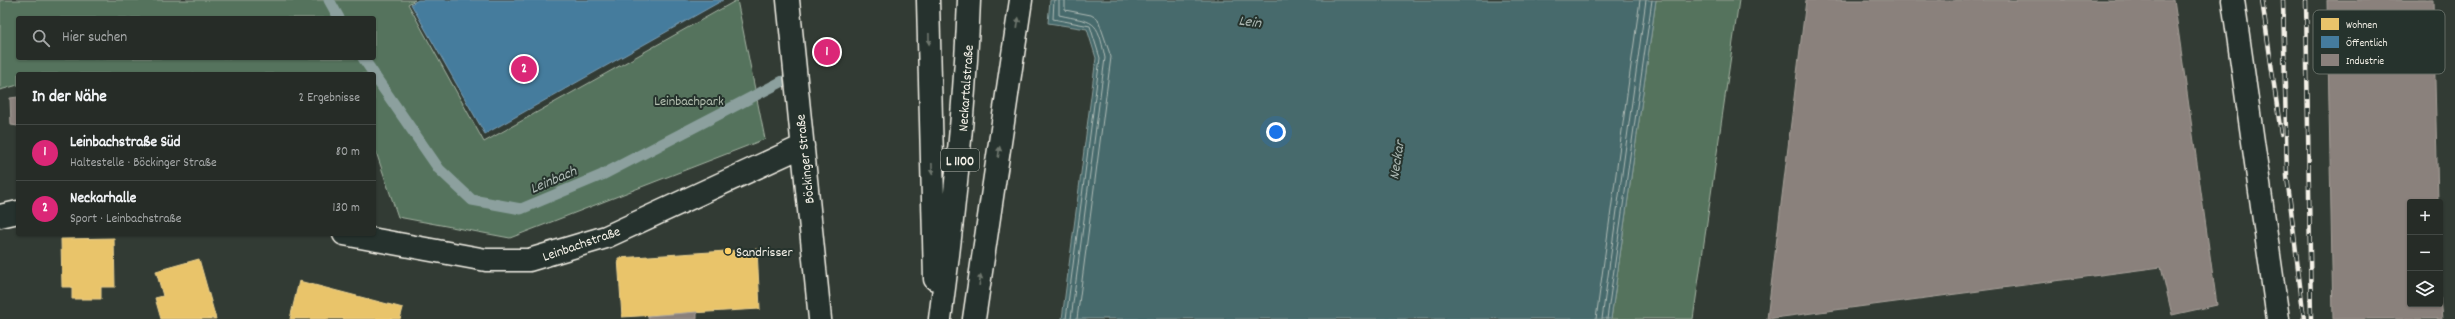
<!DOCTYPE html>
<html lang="de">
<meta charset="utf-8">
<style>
body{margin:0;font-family:Dekko,sans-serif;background:#323833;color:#f1f3f6}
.controls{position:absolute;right:12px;bottom:12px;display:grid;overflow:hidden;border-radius:4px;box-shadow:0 1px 3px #0004}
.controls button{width:36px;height:36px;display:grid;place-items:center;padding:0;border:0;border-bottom:1px solid #424844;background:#262c27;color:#f1f3f6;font:20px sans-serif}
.you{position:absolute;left:1276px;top:132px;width:14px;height:14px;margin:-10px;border:3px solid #fff;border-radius:50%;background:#1a73e8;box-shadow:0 0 0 6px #1a73e833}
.badge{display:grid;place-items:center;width:26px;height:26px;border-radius:50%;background:#db2777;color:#fff;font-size:13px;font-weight:700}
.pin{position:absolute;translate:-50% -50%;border:2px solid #fff;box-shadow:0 1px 4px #0006}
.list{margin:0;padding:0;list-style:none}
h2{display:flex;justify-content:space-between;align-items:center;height:52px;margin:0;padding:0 16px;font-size:17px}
h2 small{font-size:13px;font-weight:400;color:#a4a7a7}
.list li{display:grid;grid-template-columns:26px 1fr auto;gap:12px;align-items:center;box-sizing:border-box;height:56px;padding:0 16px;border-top:1px solid #424844}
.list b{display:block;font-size:15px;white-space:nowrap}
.list p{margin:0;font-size:13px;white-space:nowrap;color:#a4a7a7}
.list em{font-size:13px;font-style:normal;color:#a4a7a7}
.icon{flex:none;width:22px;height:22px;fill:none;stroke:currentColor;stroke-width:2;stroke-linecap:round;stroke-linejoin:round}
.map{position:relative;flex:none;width:2455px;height:319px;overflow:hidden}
.search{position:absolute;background:#262c27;box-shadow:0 1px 3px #0004;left:16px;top:16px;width:360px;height:44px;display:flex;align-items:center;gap:10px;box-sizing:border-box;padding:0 14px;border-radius:4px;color:#a4a7a7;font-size:15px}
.panel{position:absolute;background:#262c27;box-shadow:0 1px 3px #0004;left:16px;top:72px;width:360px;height:164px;border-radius:4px}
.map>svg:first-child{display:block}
.green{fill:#54735d;stroke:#a4b2a2;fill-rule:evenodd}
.water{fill:#476a6c;stroke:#8ca09e}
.homes{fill:#e9c46a;stroke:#ecd290}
.public{fill:#457b9d;stroke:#7a9eb4}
.industry{fill:#8a817c;stroke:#aaa39c}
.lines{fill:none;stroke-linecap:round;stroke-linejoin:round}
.shore{stroke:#afbbb6;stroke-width:1}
.stream{stroke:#8ca09e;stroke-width:11}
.minor-casing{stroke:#f4f1e8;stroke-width:25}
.major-casing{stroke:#f4f1e8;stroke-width:25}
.minor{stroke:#26332d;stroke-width:22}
.major{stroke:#26332d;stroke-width:22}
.rail-casing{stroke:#f4f1e8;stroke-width:4.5}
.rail{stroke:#26332d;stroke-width:3;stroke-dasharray:9;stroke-linecap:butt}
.oneway{fill:#6e766e}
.poi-dot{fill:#ffd166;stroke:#26332d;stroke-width:1.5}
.labels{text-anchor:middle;stroke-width:4;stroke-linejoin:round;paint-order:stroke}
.shield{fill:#26332d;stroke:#b6b8b0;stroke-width:1}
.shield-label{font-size:13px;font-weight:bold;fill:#f4f1e8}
.street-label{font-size:14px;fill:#f4f1e8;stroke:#26332d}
.park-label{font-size:14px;fill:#b4bfb0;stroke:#26332d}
.poi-label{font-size:14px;fill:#f4f1e8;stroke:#26332d;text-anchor:start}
.water-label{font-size:15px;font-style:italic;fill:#afbbb6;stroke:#26332d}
.key{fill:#26332d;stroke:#646c65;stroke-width:1}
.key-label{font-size:11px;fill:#f4f1e8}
</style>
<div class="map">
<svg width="2455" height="319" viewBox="0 0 2455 319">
<rect width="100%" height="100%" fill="#323b34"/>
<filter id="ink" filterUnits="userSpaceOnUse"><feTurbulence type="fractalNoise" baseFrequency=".025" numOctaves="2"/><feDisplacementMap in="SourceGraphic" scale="8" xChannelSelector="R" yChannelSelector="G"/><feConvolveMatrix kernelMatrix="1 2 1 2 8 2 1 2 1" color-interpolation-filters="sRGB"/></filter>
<g filter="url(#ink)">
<path class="green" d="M0,0H415L408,4L484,142L737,0L765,139L510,238L398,217L374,146V74H18V85L0,90ZM18,18H374V58H18Z
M1656,0H1739L1693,319H1611Z"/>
<path class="water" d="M1050,0H1656L1611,319H1062L1096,58L1087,29L1048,23Z"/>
<path class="homes" d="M114,238L115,287H101V299H72V287H62L61,239Z
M757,249L760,309L622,317L618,258Z
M199,259L216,319H161L155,298L163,296L156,271Z
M299,281L403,308L400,319H290Z"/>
<path class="public" d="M418,0H723L485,134L411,4Z"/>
<path class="industry" d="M1806,0H2174L2217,305L2172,315L2161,267L1767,319Z
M2327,0H2433L2438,202H2410V304H2440V298L2442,319H2333Z
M18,97V126L11,125L10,98Z
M697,312V319H648V316Z"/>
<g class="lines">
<path class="shore" d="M1054,0L1053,19L1090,26L1100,58L1066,319
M1059,0V15C1094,23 1097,17 1105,58L1071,319
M1065,0V10L1091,15L1098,19L1111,57L1077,319
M1596,319L1640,0
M1602,319L1646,0
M1607,319L1652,0"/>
<path class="stream" d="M329,0L339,18
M363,58L374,74
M374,75L439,169L472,200L521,209L602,175L783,81"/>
<defs>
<path id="minor" d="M788,0L820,319
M2233,0L2278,319
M0,216L18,212
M344,234L486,260H529L606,237L803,146"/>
<path id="major" d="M928,0L935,279
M940,319C954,213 965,107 969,0
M974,319L1021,0"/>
</defs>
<use href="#minor" class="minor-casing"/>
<use href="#major" class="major-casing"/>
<use href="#minor" class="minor"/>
<use href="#major" class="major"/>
<defs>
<path id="rail" d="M2262,0L2281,134
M2283,0L2287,176L2304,319
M2306,0L2311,319"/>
</defs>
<use href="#rail" class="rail-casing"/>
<use href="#rail" class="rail"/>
</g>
<defs><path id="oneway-solid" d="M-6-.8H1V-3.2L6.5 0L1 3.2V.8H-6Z"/></defs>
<g class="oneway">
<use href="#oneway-solid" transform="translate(1018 23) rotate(-82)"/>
<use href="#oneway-solid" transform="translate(929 39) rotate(89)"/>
<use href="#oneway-solid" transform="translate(999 152) rotate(-82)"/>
<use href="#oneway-solid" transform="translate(932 169) rotate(89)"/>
<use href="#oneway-solid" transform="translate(980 280) rotate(-82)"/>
</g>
</g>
<circle class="poi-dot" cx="728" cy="251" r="4"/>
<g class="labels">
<rect class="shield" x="941" y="149" width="38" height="22" rx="3"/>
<g class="shield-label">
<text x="960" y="165">L 1100</text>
</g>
<g class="street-label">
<text transform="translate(965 88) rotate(-86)" y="5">Neckartalstraße</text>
<text transform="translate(804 159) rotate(-96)" y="5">Böckinger Straße</text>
<text transform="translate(581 243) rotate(-19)" y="5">Leinbachstraße</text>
</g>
<g class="park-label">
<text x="689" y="105">Leinbachpark</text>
</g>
<g class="poi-label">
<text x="736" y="256">Sandrisser</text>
</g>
<g class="water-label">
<text transform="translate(1250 21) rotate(7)" y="5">Lein</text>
<text transform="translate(1396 160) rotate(-81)" y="5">Neckar</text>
<text transform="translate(553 179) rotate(-23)" y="5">Leinbach</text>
</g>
</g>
<rect x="2313" y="10" width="132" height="64" rx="6" class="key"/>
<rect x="2321" y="18" width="18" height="12" fill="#e9c46a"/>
<rect x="2321" y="36" width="18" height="12" fill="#457b9d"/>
<rect x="2321" y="54" width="18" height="12" fill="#8a817c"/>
<g class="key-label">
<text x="2346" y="28">Wohnen</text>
<text x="2346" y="46">Öffentlich</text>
<text x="2346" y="64">Industrie</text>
</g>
</svg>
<div class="controls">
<button>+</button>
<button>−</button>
<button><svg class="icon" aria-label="layers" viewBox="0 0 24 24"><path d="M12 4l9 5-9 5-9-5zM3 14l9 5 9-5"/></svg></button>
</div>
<div class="you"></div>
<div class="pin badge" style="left:827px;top:52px">1</div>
<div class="pin badge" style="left:524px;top:69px">2</div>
<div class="search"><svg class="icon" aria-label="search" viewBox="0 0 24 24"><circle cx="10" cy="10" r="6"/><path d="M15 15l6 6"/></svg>Hier suchen</div>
<section class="panel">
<h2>In der Nähe<small>2 Ergebnisse</small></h2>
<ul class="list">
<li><span class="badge">1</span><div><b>Leinbachstraße Süd</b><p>Haltestelle · Böckinger Straße</p></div><em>80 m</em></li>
<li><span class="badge">2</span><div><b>Neckarhalle</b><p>Sport · Leinbachstraße</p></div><em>130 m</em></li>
</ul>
</section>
</div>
